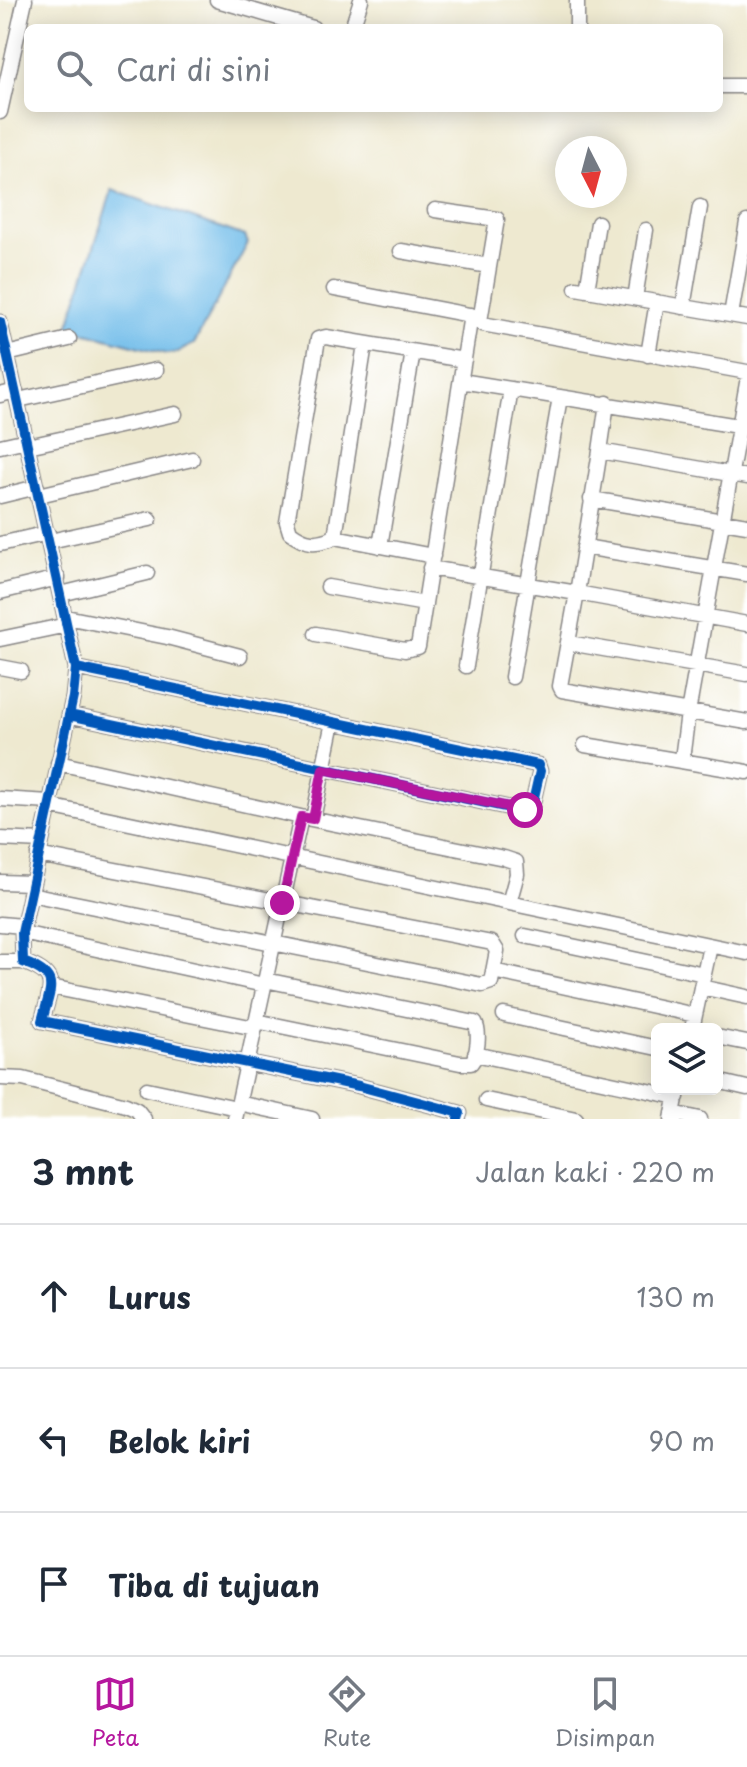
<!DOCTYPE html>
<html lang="id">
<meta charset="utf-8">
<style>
body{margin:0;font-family:"Playpen Sans",sans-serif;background:#f2f2f3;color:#1f2937}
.controls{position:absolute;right:24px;bottom:24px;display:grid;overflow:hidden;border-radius:12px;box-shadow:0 4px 20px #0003}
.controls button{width:72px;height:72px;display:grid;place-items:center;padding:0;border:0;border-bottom:2px solid #e0e1e3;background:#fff;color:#1f2937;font:40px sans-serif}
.compass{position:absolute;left:555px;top:136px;width:72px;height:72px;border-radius:50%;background:#fff;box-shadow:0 4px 20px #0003;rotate:174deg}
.stop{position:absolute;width:24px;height:24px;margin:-18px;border:6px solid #b5179e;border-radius:50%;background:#fff}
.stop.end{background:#b5179e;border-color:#fff;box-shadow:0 2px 8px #0008}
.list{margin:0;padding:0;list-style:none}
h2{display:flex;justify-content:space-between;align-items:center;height:104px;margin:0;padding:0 32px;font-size:34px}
h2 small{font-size:26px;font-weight:400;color:#747a83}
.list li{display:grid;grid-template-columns:52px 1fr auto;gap:24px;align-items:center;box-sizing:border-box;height:144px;padding:0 32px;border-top:2px solid #e0e1e3}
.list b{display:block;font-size:30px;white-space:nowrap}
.list em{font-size:26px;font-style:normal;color:#747a83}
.icon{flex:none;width:44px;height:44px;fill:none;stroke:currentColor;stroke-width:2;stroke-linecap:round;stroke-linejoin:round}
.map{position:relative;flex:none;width:747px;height:1119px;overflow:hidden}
.search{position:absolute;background:#fff;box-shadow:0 4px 20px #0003;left:24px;right:24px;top:24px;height:88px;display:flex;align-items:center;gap:20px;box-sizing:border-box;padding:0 28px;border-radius:12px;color:#747a83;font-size:30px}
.sheet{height:536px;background:#fff}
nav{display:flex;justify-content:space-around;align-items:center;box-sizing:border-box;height:112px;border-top:2px solid #e0e1e3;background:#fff;font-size:22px;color:#747a83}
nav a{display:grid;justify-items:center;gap:4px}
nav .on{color:#b5179e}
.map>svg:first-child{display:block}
.water{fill:#6fbce9;stroke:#486f92;stroke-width:2}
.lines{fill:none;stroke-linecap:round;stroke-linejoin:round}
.minor-casing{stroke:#888686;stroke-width:17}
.minor{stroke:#fff;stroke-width:14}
.cycleway-casing{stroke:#fff;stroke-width:15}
.cycleway{stroke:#0057b8;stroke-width:10}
.route{stroke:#b5179e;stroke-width:10}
</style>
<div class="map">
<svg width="747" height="1119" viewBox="0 0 747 1119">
<rect width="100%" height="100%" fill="#fff"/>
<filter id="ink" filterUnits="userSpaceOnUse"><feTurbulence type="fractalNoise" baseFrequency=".0125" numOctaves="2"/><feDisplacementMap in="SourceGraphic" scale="16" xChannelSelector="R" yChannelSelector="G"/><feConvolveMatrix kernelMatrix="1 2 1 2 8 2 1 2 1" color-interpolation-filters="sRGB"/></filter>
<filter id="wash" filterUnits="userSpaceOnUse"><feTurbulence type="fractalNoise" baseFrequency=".006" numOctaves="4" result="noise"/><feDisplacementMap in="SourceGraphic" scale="32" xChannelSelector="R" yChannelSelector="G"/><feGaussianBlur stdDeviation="1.8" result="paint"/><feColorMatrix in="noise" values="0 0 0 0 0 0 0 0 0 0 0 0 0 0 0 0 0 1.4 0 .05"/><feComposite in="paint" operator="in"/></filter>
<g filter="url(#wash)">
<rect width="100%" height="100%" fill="#eee9d0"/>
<path class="water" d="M112,190L245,236L248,243L194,344L178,352L167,354L68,328Z"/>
</g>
<g filter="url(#ink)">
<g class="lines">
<defs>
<path id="minor" d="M217,0L313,28
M577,0V28
M352,28L361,0
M719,86H747
M0,112L25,0
M435,210L497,219L480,321L482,324L747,372
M401,251L489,266
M576,288L747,318
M334,289L480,317
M587,290L598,223
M635,298L646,230
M683,307L700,207
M731,315L747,222
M0,322L76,668L73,697L22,933L23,962C61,976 51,986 42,1021L359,1086L460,1113L458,1119
M7,354L69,339
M648,355L657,302
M461,381L738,426
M0,395L16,391
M18,400L156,370
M0,446L27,440
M28,446L175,414
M600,451L607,403
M39,495L192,459
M0,496L37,487
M591,499L747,525
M335,537L365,344
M50,541L150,519
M0,544L48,533
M380,546L413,352
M584,547L747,574
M433,556L335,537C316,545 306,544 290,532L287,522L318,339L326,337L464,360
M430,568L577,593L600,451L747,477
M328,587L425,604
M0,592L58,578
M61,594L147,573
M66,617L167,637L240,656
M747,624L577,593L560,686L562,690L747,722
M316,634L405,650L418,647L471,315
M0,639L67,625
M569,643L747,674
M466,666L511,389
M0,667L21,671
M512,677L560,397
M69,715L515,809L525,810L532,806L540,771L538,765L76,668
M585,745L747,772
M682,759L688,713L747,383
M0,799L50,802
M49,806L509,903L517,874L516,862L504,858L301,817L58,763
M313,819L333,722
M0,839L42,841
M0,882L32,883
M30,894L482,985L491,982L497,951L492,943L38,855
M509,903L747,953
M0,924L23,926
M22,933L264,985
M525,936L704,974
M0,962H23
M493,971L695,1015
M51,987L255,1028
M701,987L747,997
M504,1015L657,1048
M256,1021L460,1063H471C478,1055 480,1032 475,1023L265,980
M692,1029L710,946
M717,1037L747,1043
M475,1054L677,1097
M0,1078L23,1079L126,1105L137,1110L144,1119
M717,1081L747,1088
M147,1089L237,1108
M486,1100L576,1119
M238,1103L312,1119
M673,1113L700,1119
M235,1119L301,817
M672,1119L678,1089"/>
</defs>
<use href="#minor" class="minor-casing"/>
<use href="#minor" class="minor"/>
<defs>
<path id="cycleway" d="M0,322L76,668L73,697L22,933L23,962C61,976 51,986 42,1021L359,1086L460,1113L458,1119
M69,715L515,809L525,810L532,806L540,771L538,765L76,668"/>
</defs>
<use href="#cycleway" class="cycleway-casing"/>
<use href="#cycleway" class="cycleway"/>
</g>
</g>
<g class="lines" filter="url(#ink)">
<path class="route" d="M282,903L301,817L313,819L323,769L525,810"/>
</g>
</svg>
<div class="controls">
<button><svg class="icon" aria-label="layers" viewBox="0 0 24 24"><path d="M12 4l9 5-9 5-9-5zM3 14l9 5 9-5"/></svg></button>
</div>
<svg class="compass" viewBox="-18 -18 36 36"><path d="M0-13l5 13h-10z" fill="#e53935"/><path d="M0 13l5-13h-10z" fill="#747a83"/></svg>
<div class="stop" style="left:525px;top:810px"></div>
<div class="stop end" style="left:282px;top:903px"></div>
<div class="search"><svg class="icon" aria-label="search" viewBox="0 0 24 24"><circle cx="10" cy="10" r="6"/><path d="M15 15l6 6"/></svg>Cari di sini</div>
</div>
<section class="sheet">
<h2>3 mnt<small>Jalan kaki · 220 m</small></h2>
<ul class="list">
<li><svg class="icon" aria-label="ahead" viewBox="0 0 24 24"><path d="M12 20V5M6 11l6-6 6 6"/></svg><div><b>Lurus</b></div><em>130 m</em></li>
<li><svg class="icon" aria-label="left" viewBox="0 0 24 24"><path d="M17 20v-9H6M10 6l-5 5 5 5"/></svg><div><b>Belok kiri</b></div><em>90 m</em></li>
<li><svg class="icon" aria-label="arrive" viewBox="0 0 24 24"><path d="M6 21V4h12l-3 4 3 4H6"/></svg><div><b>Tiba di tujuan</b></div></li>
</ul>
</section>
<nav>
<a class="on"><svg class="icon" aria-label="map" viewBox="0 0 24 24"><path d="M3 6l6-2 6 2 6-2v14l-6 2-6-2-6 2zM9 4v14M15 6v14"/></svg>Peta</a>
<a><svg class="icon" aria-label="directions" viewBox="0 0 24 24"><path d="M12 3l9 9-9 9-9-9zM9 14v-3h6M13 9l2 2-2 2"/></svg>Rute</a>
<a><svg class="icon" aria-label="saved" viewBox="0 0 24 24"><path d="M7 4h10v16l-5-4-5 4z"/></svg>Disimpan</a>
</nav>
